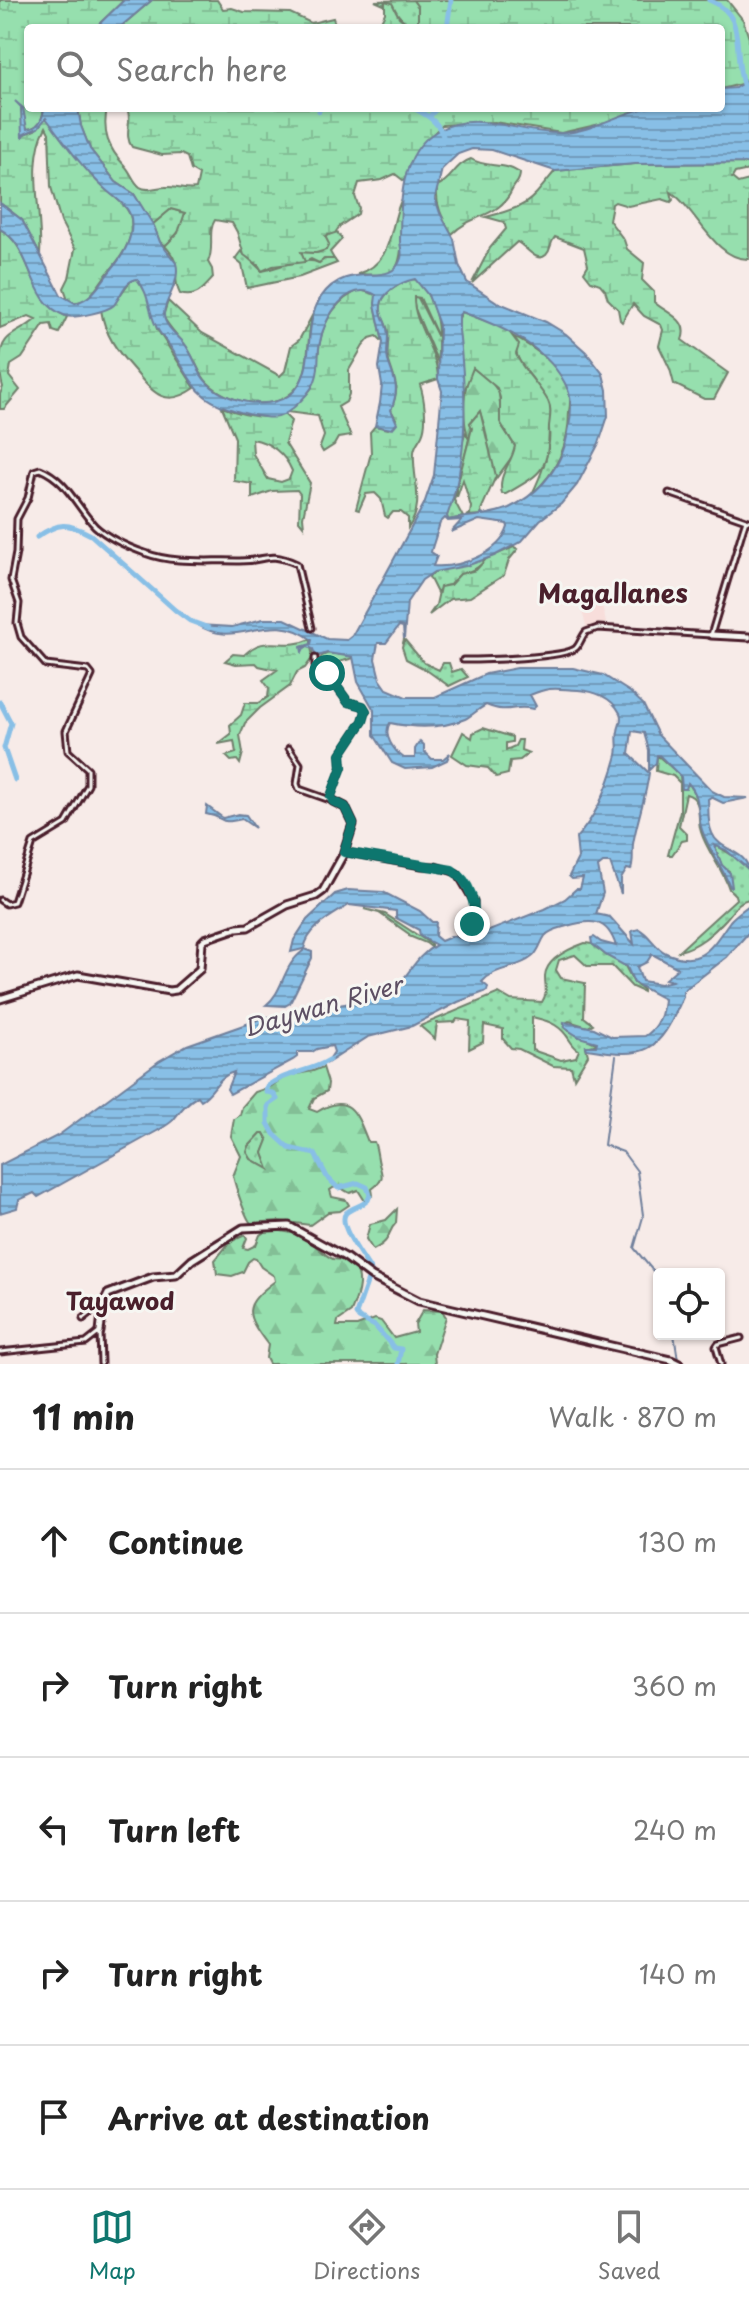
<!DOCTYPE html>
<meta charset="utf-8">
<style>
body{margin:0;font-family:"Playpen Sans",sans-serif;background:#f6f6f6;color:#222}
.controls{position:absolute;right:24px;bottom:24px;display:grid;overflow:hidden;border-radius:8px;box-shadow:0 2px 6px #0004}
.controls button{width:72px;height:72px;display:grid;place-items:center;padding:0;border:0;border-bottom:2px solid #e0e0e0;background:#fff;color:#222;font:40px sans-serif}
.stop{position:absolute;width:24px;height:24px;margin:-18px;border:6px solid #0f766e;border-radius:50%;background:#fff}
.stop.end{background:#0f766e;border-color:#fff;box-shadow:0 2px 8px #0008}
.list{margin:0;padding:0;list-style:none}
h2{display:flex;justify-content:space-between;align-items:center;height:104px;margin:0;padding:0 32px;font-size:34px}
h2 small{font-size:26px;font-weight:400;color:#767676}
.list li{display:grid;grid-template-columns:52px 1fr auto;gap:24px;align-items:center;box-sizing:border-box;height:144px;padding:0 32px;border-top:2px solid #e0e0e0}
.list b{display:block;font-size:30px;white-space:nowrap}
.list em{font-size:26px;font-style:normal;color:#767676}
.icon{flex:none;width:44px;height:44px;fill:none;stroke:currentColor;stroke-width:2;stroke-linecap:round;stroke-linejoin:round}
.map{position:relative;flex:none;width:749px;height:1364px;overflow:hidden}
.search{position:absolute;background:#fff;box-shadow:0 2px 6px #0004;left:24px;right:24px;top:24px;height:88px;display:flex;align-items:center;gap:20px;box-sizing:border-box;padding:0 28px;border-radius:8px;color:#767676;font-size:30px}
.sheet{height:824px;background:#fff}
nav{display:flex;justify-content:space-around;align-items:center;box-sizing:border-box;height:112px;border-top:2px solid #e0e0e0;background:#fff;font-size:22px;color:#767676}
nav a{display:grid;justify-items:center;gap:4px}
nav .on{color:#0f766e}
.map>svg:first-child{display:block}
.built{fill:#f8dedb}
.grass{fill:url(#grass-dots);stroke:#707f6c;stroke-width:2;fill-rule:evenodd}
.forest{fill:url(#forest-firs);stroke:#707f6c;stroke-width:2;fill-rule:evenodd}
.wetland{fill:url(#wetland-marsh);stroke:#707f6c;stroke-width:2;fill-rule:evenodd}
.water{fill:url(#water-rules);stroke:#6f7f9b;stroke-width:2;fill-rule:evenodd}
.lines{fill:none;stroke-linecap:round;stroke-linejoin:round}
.stream{stroke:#6f7f9b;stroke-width:2}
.river{stroke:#88bfe6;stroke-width:5}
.street-casing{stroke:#4a1f2b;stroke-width:9}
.secondary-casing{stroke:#4a1f2b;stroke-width:11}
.street{stroke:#f6f6f2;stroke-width:3}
.secondary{stroke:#f6f6f2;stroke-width:5}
.route{stroke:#0f766e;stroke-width:10}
.labels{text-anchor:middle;stroke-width:6;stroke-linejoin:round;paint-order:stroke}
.water-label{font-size:24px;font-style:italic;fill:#5d4f63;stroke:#f6f6f2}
.neighbourhood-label{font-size:24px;font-weight:bold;fill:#4a1f2b;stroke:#f6f6f2}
.quarter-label{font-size:26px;font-weight:bold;fill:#4a1f2b;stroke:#f6f6f2}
</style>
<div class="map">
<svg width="749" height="1364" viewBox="0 0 749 1364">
<defs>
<pattern id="grass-dots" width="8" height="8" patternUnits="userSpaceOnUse" patternTransform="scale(2)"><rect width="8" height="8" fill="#96dfae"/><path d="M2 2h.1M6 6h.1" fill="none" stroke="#83bf96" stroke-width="1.8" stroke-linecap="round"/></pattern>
<pattern id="forest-firs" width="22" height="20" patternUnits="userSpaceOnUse" patternTransform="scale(2)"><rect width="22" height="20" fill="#96dfae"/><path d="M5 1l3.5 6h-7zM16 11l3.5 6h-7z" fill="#83bf96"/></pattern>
<pattern id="wetland-marsh" width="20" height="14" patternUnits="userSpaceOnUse" patternTransform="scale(2)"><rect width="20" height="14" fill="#96dfae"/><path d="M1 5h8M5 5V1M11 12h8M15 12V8" fill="none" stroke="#83bf96"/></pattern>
<pattern id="water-rules" width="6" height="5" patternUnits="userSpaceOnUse" patternTransform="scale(2)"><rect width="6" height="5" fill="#88bfe6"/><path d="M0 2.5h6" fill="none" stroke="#719bbb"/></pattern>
</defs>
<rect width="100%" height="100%" fill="#f7ebe8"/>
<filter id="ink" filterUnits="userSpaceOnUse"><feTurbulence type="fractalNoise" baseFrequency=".0125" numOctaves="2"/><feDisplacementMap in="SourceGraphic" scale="16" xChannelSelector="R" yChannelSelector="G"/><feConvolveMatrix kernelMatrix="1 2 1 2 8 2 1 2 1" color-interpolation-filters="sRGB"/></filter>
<g filter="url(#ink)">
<path class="built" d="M600,596L606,623L587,629L579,601Z"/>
<path class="grass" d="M413,0L418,7V28C403,26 397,10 385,1L384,5L375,1Z
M171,209L185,213C184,228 175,237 165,246L160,242L153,224Z
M241,251L262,271C276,268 305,256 319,263L324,259H334L337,263L300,277L247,288L242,265L235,259Z
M417,296L438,337V363L415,309L413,297Z
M512,336C534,347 563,367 569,393C571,398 570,406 569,412C569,446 557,472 532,494C551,455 557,427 537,386C532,376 523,370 519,360C515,353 516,345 512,336Z
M465,432L469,439L454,500L463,517L448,520L447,516Z
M486,559C476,574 459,570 450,585L444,586L437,593L429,577L434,572Z
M404,639L424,663L439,670L443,663H449L452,672L461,669L468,677L449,686L425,669L406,659L402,647Z
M657,755L680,775L681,788L688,783C702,798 696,813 703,832C710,850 720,867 730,884L729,871L722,866L714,844L738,859L749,870V899C737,901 734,911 726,919C713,933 698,947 679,951L736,899L735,895L729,889C723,869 707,852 701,832C696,817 704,799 686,794L679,826L687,834V840L682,841L672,855H668L680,811V783L673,776L656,771Z
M364,909L385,914L431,944V947L426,943L409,936V934L379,913Z
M585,943L592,944L607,956L624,964L634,983L643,990V992L632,987L612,966H587L575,955L559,960L556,970L561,978L585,983L584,1017L593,1024L588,1027L569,1021L564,1024L569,1031L598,1044L586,1047L588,1055L574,1078L571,1067L553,1066L519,1049L511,1048L503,1039V1029L484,1025L483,1042L469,1049L470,1021L457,1019L455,1022L437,1023L435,1039L420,1026L499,993L511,1000L542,1002C548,993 545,987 545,976C546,959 571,948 585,943ZM532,1017C545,1020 557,1023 566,1035C571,1041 572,1046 579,1050L576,1057L561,1060L532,1050Z
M261,1133H264L268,1141L263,1153L269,1169L251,1159L247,1152L249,1146Z"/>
<path class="forest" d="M336,231L342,239L330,252L334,259H324L319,263L311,259L305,262L300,252L316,253L326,250L327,241L324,237Z
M473,368L490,380L499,393L502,426L515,446L514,454L495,480L485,428L480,412L470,423L472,427L469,439C462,422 462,384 473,368Z
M323,1067L328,1083L327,1091L314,1098L309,1109L317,1112C350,1091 357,1114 368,1142H374C377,1149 377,1156 379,1164C383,1176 384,1180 372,1189L373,1195L365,1201L358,1190L350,1193C342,1190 338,1183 330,1190L332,1197L346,1200L349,1205L340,1211L328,1212L310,1225L279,1221L251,1223C246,1219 235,1185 233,1176L241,1156L231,1136L234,1119L240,1115L242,1107L255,1092L270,1087L286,1076L313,1071ZM261,1133H264L268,1140L263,1153L269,1169L251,1159L247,1152L249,1146Z
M397,1209L396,1223C385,1234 394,1239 373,1250L366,1239L370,1224L386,1220Z
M271,1228C280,1233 292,1231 302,1236C314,1241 321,1254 333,1259C337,1260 342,1259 346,1261C368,1270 357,1298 351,1312L338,1321L337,1326H357L375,1319L381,1321L394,1338L416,1332L415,1324L423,1310L442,1311L446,1317L434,1354L435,1364H269L266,1358L268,1345C244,1313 242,1306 275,1281L274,1276L261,1267L256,1259L253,1258L248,1262L243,1272L232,1276L217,1274L215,1260L230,1242L245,1235L247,1238L243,1248L248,1249L256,1245L260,1235Z"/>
<path class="wetland" d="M0,0H124L95,28H28V108H44C43,119 38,128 27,129L21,106L24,134L35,130L44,119H48C61,140 78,159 94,178C104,191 128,202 131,219C134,241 120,259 107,274C96,287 90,305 69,302L64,288L69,278L75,249L61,222L51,187L49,133L46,127C26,163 43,216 40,255L22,220L0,203Z
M152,0H217L223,9L232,8L244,12L290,13L311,23L333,18L335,24L355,28H119Z
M413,0H727L743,20L749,38V82L721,89V28H418V7Z
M385,1L392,3L399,17L413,28H370L380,23L385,13Z
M78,108H107C102,133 108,148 125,166C131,172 133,182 140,187C147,192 157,187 165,187C175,186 186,191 196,189L199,175L191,170L187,157L181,154L162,155L132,147C123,135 133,121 127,108H644L609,122L561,133L494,122L442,125L418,149L404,181L395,174L382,180L359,183L355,196L359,208L358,214L340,226L335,233L325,236L329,244L326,250L316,253L301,252L305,262L273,266L262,271L259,266L244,255L237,232L232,223L215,220C207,232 215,248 208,262L212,269L213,278C203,289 196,299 180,294C170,275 185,267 165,246L178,233L185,213L171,209L153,224L151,223L134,194L116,182L90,149L81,126Z
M471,159C487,169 503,161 520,173C520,182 516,182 512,190C499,218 473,213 452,234C442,218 435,205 437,186C452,180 455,164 471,159Z
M749,163V170L735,173L732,178L738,183L749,180V259C715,261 695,207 671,192L673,200L671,202L662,199L628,206L615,202L612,204L609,220L624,240L627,249L644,263L642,280L654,292V302C667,314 690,319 682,340L728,373L714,399H704L674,384L670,369L659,346L663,330L661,325L644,316L633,304L622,322L620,320L618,309L608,299L605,290L600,284L591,281L584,272L588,265L584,248L555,237C549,244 552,249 546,255C536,264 525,245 517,242L472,283L490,248L506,229L504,222L486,217C529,206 529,203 555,171L635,164Z
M400,203C403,217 405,266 391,273C383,277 367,274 358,274C393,263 389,229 400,203Z
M0,229C32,246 26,296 67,317L59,333L53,331L51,324L44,325L22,358L11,365L9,376L20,390L4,409H0V394L3,387C0,378 0,371 0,361C0,332 19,335 36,319L29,316L0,328Z
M133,279H137L148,295L157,329L195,388C164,410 152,391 133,369C117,351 105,335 101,310C117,308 121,289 133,279Z
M411,279L418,280C430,295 439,317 438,337L420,298L414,297C413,325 438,350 438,379L420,385C424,397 428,423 422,435C419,441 415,444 414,452C412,478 426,505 408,528V518L401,512H393L388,518L385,516L381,499L375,493L366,494L359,510L356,509L371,453L370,432L375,426L388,429L396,419L391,410C400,387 396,384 389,362C385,352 390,341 388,331C387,325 383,319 381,313C377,295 397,285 411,279Z
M360,290L377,295L375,304L383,342L377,336L370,338L363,346L349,370V394L346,402L338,407L351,436L338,438L334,445L323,452L320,447L324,436L318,416L287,412C296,403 308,396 313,385C319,371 317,356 320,342C324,319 338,298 360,290Z
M168,301L202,333L280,376L285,371L291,346L299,340L313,314C306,335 311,361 301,381C283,415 232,406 208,383C199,375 196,361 189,351C181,338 170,330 163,316Z
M462,312L507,329L519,345L516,354C523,371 539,384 548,401C552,409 550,417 549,426C548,471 544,472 506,494H502C497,474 512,464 515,446L500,422V398L497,388L473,368L463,394L458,320Z
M222,407C240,414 265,421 284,414L291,421L285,443L310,483L303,517L304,527L299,521L300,494L297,490L272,491L252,498V484L234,481L235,438ZM252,439C270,442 285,454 292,471L289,479L281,482L268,479L253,454Z
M480,411L496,476L481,510L482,515L466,516L470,514L471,507L463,480L457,497V486L472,428L470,423Z
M514,547L518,549L509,560L504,575L470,597L450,599L429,615L436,605L440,587L450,585L460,574L476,570L486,559Z
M311,639V645L301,647H311L313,657L305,668L297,672L290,686L260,708L245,723L240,735L243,753L240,764L237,760L231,761L226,756L236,753L234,741L218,744L231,734L230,725L241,715L245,703H259L268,697L269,688L263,680L277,670L259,666L256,663L236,664L225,661L233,654L244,655C266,632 284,652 311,639Z
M328,653L350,656L354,658L335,663L330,668L321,667L319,661L322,656Z
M483,728L512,737V742L506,743V750L515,746L518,740H522L521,750L529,753L520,760L510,761L508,774L496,777L488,768L467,765L452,755L463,732L472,738L473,733Z"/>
<path class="water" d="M124,0H152L119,28H95Z
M744,82H749V163L635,164L555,171L492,150L472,149L458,154L442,169L435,198L440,213L454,239L459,265L467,282L497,302L546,322L566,334L586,352L603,374L607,390L608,416L599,443L577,485L561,504L540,520L522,541L494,556L466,566L434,572L422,580L407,602L404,639L403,627L399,626L386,643H378L375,659L380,679L387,689L406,697H435L486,674L517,668H573L603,675L630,692L643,704L658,735L712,791L724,797L748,798L723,803L711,797L708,799C709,810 707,823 712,833C719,851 746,850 749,870L726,850L714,845L722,865L730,873L732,887H730C723,867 709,851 702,830C696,812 702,798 688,783L686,789H682L681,777L659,755H657L656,763L649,770V750L644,733L632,731L629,754L649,773C646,797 637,820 633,844C632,853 634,861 631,870L627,869L621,879V894L610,863H603L598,867L603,893L596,914L610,917L634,944L632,931L639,929C650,935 655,948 666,953C702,969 712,946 730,921C735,915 743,910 749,905V932L727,957L683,991V997C658,1054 647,1059 587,1049L586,1046H596L597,1042L579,1037L565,1028L564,1022L594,1028L612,1037L645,1036C658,1028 663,1014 664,999L634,983L627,967L607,956L592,944L591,938L594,937L601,942L616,946C607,918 591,919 567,926C560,928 549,930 545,936C540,943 539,952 532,957C516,970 496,966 482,982L488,987L487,991L458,1002L412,1026L368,1037L326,1064L334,1052L332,1046L317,1049L312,1052H297V1057L293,1060L230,1094L227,1089L234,1072C217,1076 215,1092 201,1100L198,1096C187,1102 181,1110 174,1119C170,1124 162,1128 157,1131L38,1197L34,1193L19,1200L17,1208L0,1213V1165L59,1135L159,1061L187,1045L266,1017L297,1016L301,1014L302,1010C321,1008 372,1001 388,992C408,981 412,958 436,945L420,936L419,930L396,918V911L349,905C332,916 308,927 304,949L312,952V958L290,1003L285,1006L266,1005C284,991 282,966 303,951V949L291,952L294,940L307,920L335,894L348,890L383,892L420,911L432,922H436L435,936L441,941L453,936L466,940L545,909L565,899L576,889H580L583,878L572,879L569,876L578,858L576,838C597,816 609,785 617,755C619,747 616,739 618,731C619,724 623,720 620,713C612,697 594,691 578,690C555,689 552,686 530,695L536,706L533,709C513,704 510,715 486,705C478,709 473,715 465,719C441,729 414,728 390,723C382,735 394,751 404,758H415V749L420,741L424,745V751L432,759H443L450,753L447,760L432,767L405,769L392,763L374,735V710L358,682L353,657L327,653L316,657L313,649L308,647L304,648L302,652L301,647L311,644L312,640C270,607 237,651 198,625L232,627L263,619H285L327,639L347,640L352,636L424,504L434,475L442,391L438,379L439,325L428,295L415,279C401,282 378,293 381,311C382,317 386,323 387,329C390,339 385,350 388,361C395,382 400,387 391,410L397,423L392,429L375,426L380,403L382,385L379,367L383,342L375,304L376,295C348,279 324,317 320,342C317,354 320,367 316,378C313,391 291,413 278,417C269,419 257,416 248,414C198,402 197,390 172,349C167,341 159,334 155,324C148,308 149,293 137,279C124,281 122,295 114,305C108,311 74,319 66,316C27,303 34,247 0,229V203L22,220L61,295L75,303C94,298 100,283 111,270C123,256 134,237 131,218C129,206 115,198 106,190C83,169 65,143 46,118L38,128L24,134L22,138L21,107L15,101L23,108L27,129C39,128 43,119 44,108H78L81,126L90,149L116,182L134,194L154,226L160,242L176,263C182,285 159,305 165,320C168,329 177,335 184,343C193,354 196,368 204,379C222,403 276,414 296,389C316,364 302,326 321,297C349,257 391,291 401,258C403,252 400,247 400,241C400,204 400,152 437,131C478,108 520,135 562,133C590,132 616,115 642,109C664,103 698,108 721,108V89L735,88ZM462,312C501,326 551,348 568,390C574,405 569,430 565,445C557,473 535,496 509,508C490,516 468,516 448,520L447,516C470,455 466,393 459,330V315ZM445,518L448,521L462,520L451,532L479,520L507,524L508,527C500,554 459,568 433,566L437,556L431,552L432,548L440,523ZM652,954L678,968L665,979L672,981L660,984L642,981L637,967L647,962Z
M207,806L223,818L238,814L246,815L255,828L242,819C216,825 228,818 206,814Z"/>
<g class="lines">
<path class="stream" d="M616,1056L604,1145L623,1152L637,1171L643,1215
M643,1217L634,1248L659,1278
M674,1334L678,1360"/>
<path class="river" d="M709,0C749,16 731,49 744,88
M447,28L451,0
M413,108C427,115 438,121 443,136
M319,111L320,108
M430,116L437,108
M37,537C59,522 67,522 91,535L175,610L190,621L209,628
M0,702L11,723L4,748L15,780
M329,1060C310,1072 286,1072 267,1086L266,1092L273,1093L277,1099L268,1105V1123L274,1134L289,1148L315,1154L327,1177L338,1188L358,1183L367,1187L370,1195L368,1200C362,1206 351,1208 346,1213C336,1224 365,1259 371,1271L356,1314L359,1318L375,1326L394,1348L401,1349L398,1364"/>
<defs>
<path id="street" d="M669,493L746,520
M463,660C481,660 565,658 576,648C580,644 582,636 586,632L598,628L711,635L743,529L746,520L749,521
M289,748L300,764L297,784L299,789L333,801L331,796L342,767L341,754L363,721L366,711L363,706L348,702L327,673L315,666V658
M344,852L422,866H435L457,873L474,902L472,932
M0,900L6,904L14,902L33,843L66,823L88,785V769L68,751L66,731L92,675L88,670L46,665L21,637L17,623L19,603L11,580L16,553L17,519L28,498L34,471L40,469C67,480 76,506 95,526C108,538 128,547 145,553C174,564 207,560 237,561C266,562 266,550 297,564L312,628
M83,1319L102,1304
M100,1332L101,1364
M0,1352L86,1343L100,1332
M721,1364L716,1347L718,1344L741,1338"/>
<path id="secondary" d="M711,635L749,637
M0,999L78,975L169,991L176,990L200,969L202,942L205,939L237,928L248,927L287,905L316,896L323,891L343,855L353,824L345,807L333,801
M100,1332L103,1304L108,1294L153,1277L176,1275L192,1260L243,1228L289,1226L345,1257L372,1277L419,1301L671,1360L679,1364"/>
</defs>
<use href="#street" class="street-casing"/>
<use href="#secondary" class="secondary-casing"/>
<use href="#street" class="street"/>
<use href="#secondary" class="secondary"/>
</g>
</g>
<g class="lines" filter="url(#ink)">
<path class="route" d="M327,673L348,702L363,706L366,711L363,721L341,754L342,767L331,796L333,801L345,807L353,824L344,852L452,870C470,881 478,905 472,924"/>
</g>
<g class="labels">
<g class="water-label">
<text transform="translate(323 1007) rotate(-16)" y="8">Daywan River</text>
</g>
<g class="neighbourhood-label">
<text x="120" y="1310">Tayawod</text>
</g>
<g class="quarter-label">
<text x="613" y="603">Magallanes</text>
</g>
</g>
</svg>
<div class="controls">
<button><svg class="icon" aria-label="locate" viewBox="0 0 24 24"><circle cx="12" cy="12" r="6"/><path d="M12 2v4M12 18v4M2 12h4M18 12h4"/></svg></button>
</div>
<div class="stop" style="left:327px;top:673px"></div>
<div class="stop end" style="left:472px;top:924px"></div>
<div class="search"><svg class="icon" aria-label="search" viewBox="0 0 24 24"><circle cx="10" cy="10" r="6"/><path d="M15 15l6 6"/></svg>Search here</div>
</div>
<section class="sheet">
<h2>11 min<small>Walk · 870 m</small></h2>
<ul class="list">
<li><svg class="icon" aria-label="ahead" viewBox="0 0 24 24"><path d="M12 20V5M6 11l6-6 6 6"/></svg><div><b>Continue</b></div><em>130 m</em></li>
<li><svg class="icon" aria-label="right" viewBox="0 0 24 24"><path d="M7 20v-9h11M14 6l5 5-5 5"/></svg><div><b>Turn right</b></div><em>360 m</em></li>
<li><svg class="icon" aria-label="left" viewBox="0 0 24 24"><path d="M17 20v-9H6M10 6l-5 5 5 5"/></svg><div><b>Turn left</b></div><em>240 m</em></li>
<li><svg class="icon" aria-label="right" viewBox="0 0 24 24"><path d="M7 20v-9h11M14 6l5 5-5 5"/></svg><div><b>Turn right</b></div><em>140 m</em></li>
<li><svg class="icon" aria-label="arrive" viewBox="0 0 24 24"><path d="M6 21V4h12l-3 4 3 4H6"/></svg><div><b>Arrive at destination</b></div></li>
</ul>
</section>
<nav>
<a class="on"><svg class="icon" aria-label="map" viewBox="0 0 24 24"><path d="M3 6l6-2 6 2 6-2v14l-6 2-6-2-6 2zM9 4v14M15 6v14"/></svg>Map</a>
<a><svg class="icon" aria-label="directions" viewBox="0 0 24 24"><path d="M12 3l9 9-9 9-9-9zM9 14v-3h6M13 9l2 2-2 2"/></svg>Directions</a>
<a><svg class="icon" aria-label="saved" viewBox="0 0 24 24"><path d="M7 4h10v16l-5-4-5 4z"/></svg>Saved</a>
</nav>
